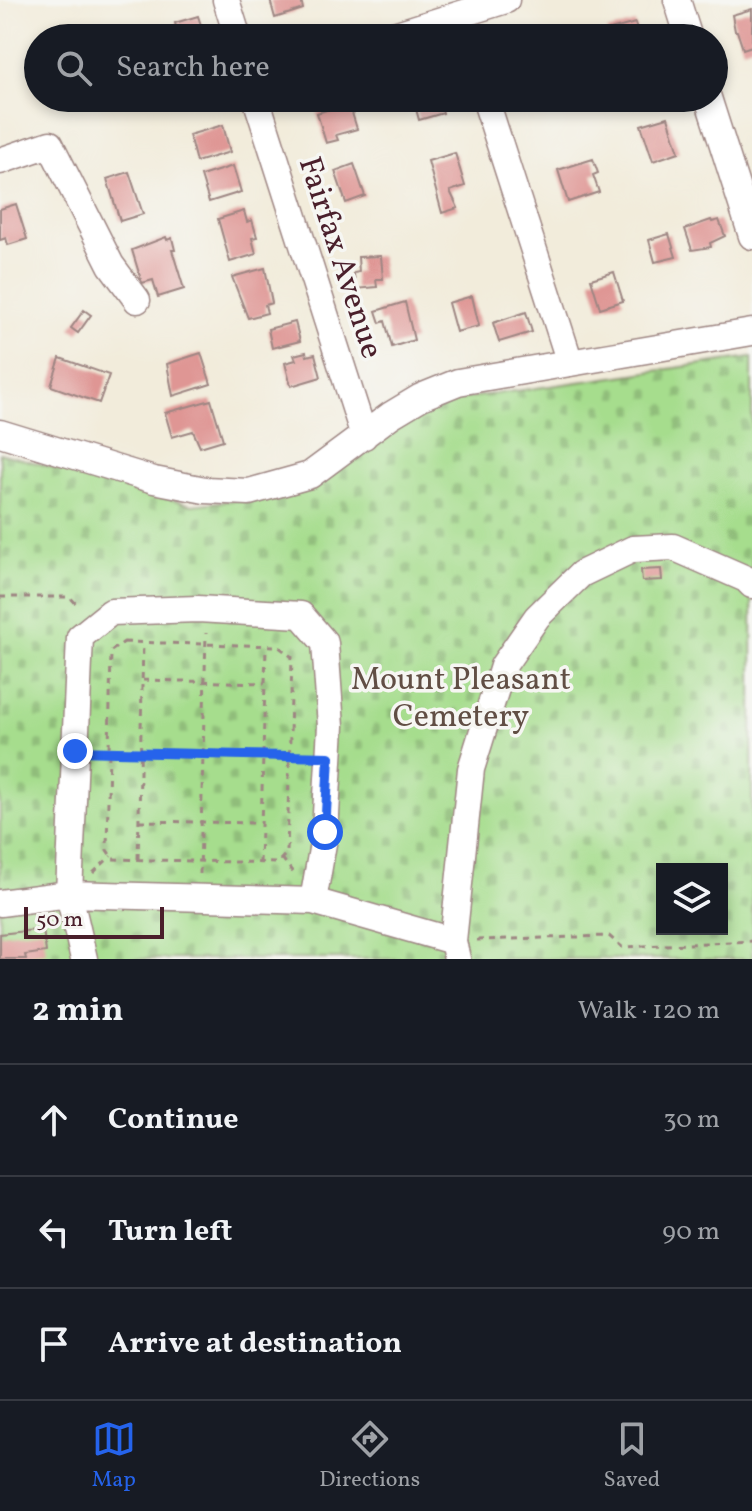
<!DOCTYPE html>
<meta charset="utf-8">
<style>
body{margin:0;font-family:Vollkorn,serif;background:#20242c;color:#f1f3f6}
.controls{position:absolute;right:24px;bottom:24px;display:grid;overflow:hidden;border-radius:0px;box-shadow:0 4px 12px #0003}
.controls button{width:72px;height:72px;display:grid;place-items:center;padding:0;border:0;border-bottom:2px solid #363941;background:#171b24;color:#f1f3f6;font:40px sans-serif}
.scale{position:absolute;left:24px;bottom:20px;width:140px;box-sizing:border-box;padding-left:8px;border:4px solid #4a1f2b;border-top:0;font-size:22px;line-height:28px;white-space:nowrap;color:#4a1f2b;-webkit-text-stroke:6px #f6f6f2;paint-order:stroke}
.stop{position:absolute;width:24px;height:24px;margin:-18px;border:6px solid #2563eb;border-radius:50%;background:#fff}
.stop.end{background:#2563eb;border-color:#fff;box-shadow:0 2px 8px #0008}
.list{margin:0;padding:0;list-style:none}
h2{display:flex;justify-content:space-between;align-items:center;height:104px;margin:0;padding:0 32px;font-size:34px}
h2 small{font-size:26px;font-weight:400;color:#9ea1a6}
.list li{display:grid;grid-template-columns:52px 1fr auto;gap:24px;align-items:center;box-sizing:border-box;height:112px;padding:0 32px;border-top:2px solid #363941}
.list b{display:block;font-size:30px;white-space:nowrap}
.list em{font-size:26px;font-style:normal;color:#9ea1a6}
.icon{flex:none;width:44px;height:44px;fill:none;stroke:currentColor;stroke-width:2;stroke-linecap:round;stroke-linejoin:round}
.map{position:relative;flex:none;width:752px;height:959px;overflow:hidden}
.search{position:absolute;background:#171b24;box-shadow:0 4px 12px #0003;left:24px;right:24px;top:24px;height:88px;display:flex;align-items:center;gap:20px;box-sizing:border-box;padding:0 28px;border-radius:44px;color:#9ea1a6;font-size:30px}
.sheet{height:440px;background:#171b24}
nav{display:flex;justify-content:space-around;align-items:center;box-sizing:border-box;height:112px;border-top:2px solid #363941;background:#171b24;font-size:22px;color:#9ea1a6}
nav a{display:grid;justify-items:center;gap:4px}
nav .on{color:#2563eb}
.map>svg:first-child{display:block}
.cemetery{fill:url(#cemetery-stones);stroke:#787e5c;stroke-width:2;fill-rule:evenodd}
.building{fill:#df9694}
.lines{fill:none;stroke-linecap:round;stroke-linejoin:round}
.minor-casing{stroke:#9e8683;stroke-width:29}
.path{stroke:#9e8683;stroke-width:3;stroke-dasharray:6 6;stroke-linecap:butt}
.minor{stroke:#fff;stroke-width:26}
.route{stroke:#2563eb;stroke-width:10}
.labels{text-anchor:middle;stroke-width:7;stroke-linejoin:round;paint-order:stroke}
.street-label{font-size:32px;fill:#4a1f2b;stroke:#f6f6f2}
.park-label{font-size:32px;fill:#614e44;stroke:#f6f6f2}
</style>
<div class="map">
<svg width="752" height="959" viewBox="0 0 752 959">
<defs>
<pattern id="cemetery-stones" width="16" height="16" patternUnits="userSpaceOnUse" patternTransform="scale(2)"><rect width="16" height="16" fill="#a6dd8d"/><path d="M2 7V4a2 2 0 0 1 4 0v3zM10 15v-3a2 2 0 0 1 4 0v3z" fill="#90bd7a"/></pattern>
</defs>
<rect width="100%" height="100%" fill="#f6f6f2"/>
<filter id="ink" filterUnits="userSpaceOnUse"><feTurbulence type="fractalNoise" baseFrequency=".0125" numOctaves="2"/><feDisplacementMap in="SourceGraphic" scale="16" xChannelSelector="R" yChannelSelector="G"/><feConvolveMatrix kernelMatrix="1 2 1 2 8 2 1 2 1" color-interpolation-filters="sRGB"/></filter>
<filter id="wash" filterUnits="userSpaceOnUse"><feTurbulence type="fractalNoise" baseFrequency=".006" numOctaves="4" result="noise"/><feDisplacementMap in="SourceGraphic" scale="32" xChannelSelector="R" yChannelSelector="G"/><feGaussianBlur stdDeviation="1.8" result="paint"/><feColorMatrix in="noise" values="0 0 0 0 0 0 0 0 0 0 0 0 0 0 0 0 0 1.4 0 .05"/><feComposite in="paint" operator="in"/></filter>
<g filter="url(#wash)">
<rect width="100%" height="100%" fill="#f2ecdb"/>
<path class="cemetery" d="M752,357V959H0V453L192,505L288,494L439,402ZM662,869H722V929H662Z"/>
<g id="blocks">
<path class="building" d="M270,0H301L303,9L275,18Z
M752,9V46L743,49L737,31H735L732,15Z
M198,16L205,38H179L175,23Z
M635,23L639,38H609L607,31Z
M413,98H439L443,113L419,120Z
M349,103L357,129L336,135L338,140L326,143L317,113Z
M668,117L679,152L653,161L641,125Z
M223,125L230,152L196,162L189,135Z
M455,153L465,186L450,191L458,208L442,213L428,161Z
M593,159L598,173L593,175L599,192L568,202L558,170Z
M354,164L365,196L346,203L335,171Z
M233,166L241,192L209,202L201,176Z
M129,172L143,214L120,221L107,179Z
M16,204L27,239L8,245L6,238L0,240V209Z
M244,211L247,222L252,220L257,237L252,238L256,254L230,262L218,219Z
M711,220L712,222L719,220L725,236L710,243L711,247L692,250L685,229Z
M669,234L676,257L655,262L649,240Z
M166,237L167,240L172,238L175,250H172L184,289L158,297L153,280L142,283L132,250Z
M381,256L383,279H376L377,287L355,289L354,273L359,272L358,257Z
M265,268L272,303L265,305L267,313L248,318L232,277Z
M614,272L623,301L600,308L591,279Z
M472,296L479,326L456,332L448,303Z
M405,302L414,340L392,347L385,321L380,323L376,311Z
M84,310L91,315L78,333L71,328Z
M526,312L532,332L499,342L493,323Z
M295,322L300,341L272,348L268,329Z
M306,352L307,356L315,354L321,377L291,386L285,363L296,360L294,355Z
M201,353L211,384L173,396L167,364Z
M60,358L109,375L99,403L51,386Z
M211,400L223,440L200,447L193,431L172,437L165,413Z
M661,569L662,580L642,581L641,570Z
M43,929L46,952L25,955L26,959H0V934Z"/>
</g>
</g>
<g filter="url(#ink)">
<use href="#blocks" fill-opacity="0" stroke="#9e8683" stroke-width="2"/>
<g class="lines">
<defs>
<path id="minor" d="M226,0L238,38
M677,0L689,38
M384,38L506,0
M256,98L364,436
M485,98L570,363
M708,98L752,236
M0,161L50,144L111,265L137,300
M0,433L154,480L205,490L249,492L310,475L391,415L421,397L458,382L752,332
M0,903L69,894L313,901L453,941
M84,959L69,894L80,637L111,612L198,609L301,615L325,643L331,726L325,832L313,901
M457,959L453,941L471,769L503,666L537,617L581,574L633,549L673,547L746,579L752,585"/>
</defs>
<use href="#minor" class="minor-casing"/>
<path class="path" d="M0,597H70L79,607
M124,642L278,646L292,657L287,853L277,863L113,859L107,850L111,651Z
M143,680L265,683
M99,751L307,756
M139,821L259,823
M282,858L294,874
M138,859L143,643
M260,863L266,647
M93,873L111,856
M200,874L206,633
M477,940L609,936L622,947L752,941"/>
<use href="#minor" class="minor"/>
</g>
</g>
<g class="lines" filter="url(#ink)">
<path class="route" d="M75,751L329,757L325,832"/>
</g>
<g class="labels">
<g class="street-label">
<text transform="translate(342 257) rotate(72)" y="11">Fairfax Avenue</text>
</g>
<g class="park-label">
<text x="461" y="689">Mount Pleasant<tspan x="461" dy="37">Cemetery</tspan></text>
</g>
</g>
</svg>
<div class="controls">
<button><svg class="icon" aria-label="layers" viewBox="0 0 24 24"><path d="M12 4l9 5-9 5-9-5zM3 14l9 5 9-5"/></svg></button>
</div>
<div class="scale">50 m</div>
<div class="stop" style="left:325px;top:832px"></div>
<div class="stop end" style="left:75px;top:751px"></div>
<div class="search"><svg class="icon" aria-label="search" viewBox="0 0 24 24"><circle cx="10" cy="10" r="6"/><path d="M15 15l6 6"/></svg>Search here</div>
</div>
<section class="sheet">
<h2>2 min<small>Walk · 120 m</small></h2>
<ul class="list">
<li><svg class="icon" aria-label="ahead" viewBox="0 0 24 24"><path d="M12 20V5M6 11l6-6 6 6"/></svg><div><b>Continue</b></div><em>30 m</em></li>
<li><svg class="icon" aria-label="left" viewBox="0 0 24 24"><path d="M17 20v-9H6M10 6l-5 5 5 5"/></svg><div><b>Turn left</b></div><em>90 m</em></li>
<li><svg class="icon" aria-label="arrive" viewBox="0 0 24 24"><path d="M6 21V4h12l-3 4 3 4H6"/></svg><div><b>Arrive at destination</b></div></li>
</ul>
</section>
<nav>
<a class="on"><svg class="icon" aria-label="map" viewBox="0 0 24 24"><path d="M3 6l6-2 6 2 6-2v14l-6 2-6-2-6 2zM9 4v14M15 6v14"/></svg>Map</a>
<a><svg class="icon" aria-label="directions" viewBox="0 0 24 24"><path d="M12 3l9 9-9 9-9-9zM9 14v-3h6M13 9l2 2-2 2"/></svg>Directions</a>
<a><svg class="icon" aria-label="saved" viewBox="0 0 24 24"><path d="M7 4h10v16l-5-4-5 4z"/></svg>Saved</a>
</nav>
